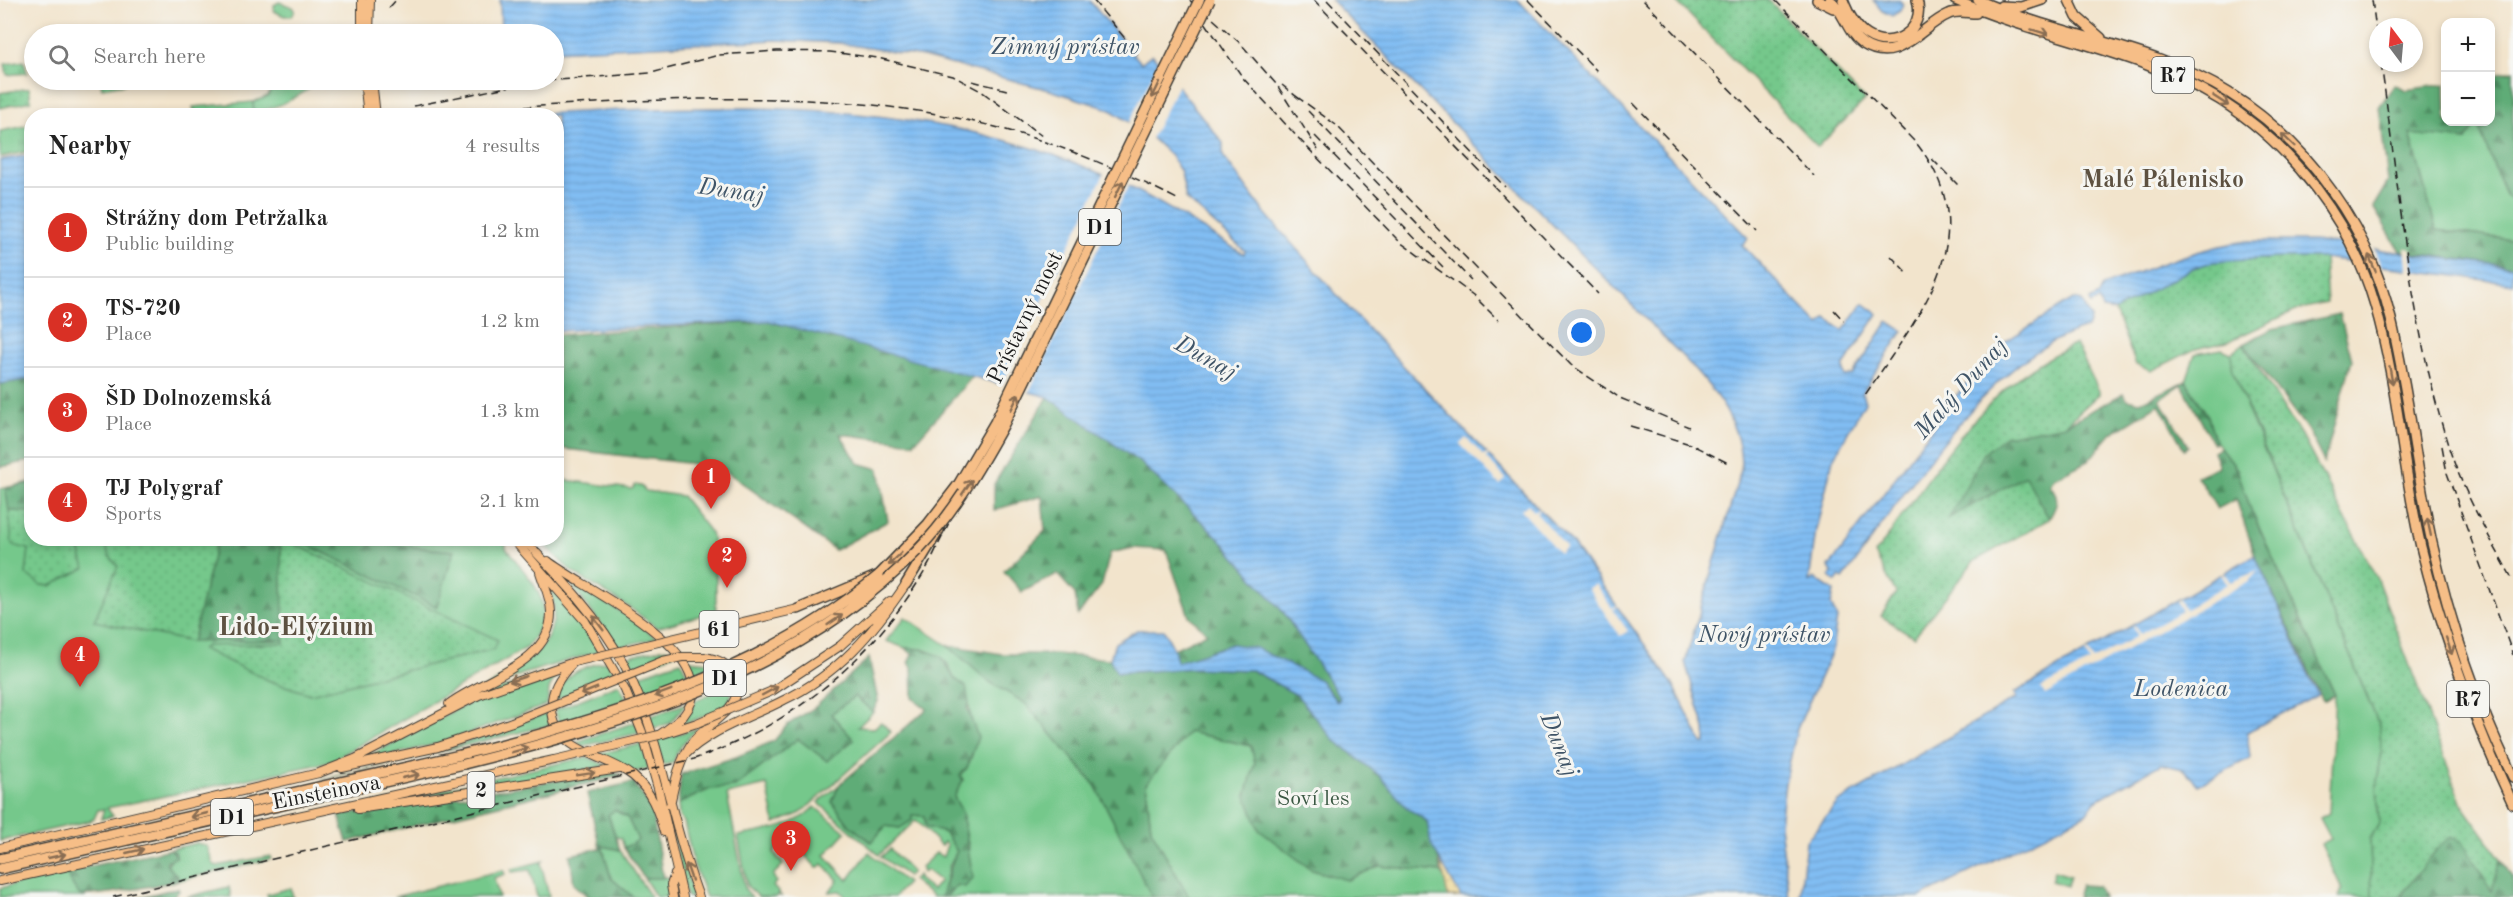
<!DOCTYPE html>
<meta charset="utf-8">
<style>
body{margin:0;font-family:"Old Standard TT",serif;background:#f2f2f2;color:#222}
.controls{position:absolute;right:18px;top:18px;display:grid;overflow:hidden;border-radius:12px;box-shadow:0 3px 9px #0003}
.controls button{width:54px;height:54px;display:grid;place-items:center;padding:0;border:0;border-bottom:2px solid #e0e0e0;background:#fff;color:#222;font:30px sans-serif}
.compass{position:absolute;left:2369px;top:18px;width:54px;height:54px;border-radius:50%;background:#fff;box-shadow:0 3px 9px #0003;rotate:344deg}
.you{position:absolute;left:1582px;top:333px;width:21px;height:21px;margin:-15px;border:4px solid #fff;border-radius:50%;background:#1a73e8;box-shadow:0 0 0 9px #1a73e833}
.badge{display:grid;place-items:center;width:39px;height:39px;border-radius:50%;background:#d93025;color:#fff;font-size:20px;font-weight:700}
.pin{position:absolute;translate:-50% -50px;filter:drop-shadow(0 2px 3px #0008)}
.pin::after{content:'';position:absolute;top:32px;width:21px;height:18px;background:inherit;clip-path:polygon(0 0,100% 0,50% 100%)}
.list{margin:0;padding:0;list-style:none}
h2{display:flex;justify-content:space-between;align-items:center;height:78px;margin:0;padding:0 24px;font-size:26px}
h2 small{font-size:20px;font-weight:400;color:#767676}
.list li{display:grid;grid-template-columns:39px 1fr auto;gap:18px;align-items:center;box-sizing:border-box;height:90px;padding:0 24px;border-top:2px solid #e0e0e0}
.list b{display:block;font-size:22px;white-space:nowrap}
.list p{margin:0;font-size:20px;white-space:nowrap;color:#767676}
.list em{font-size:20px;font-style:normal;color:#767676}
.icon{flex:none;width:33px;height:33px;fill:none;stroke:currentColor;stroke-width:2;stroke-linecap:round;stroke-linejoin:round}
.map{position:relative;flex:none;width:2513px;height:897px;overflow:hidden}
.search{position:absolute;background:#fff;box-shadow:0 3px 9px #0003;left:24px;top:24px;width:540px;height:66px;display:flex;align-items:center;gap:15px;box-sizing:border-box;padding:0 21px;border-radius:33px;color:#767676;font-size:22px}
.panel{position:absolute;background:#fff;box-shadow:0 3px 9px #0003;left:24px;top:108px;width:540px;height:438px;border-radius:24px}
.map>svg:first-child{display:block}
.grass{fill:#74c88b;stroke:#487254;stroke-width:1.5}
.forest{fill:url(#forest-firs);stroke:#3e644a;stroke-width:1.5}
.sand{fill:url(#sand-dots);stroke:#857b5d;stroke-width:1.5}
.park{fill:url(#park-tufts);stroke:#487254;stroke-width:1.5}
.garden{fill:url(#garden-dots);stroke:#487254;stroke-width:1.5}
.water{fill:url(#water-rules);stroke:#4e6c88;stroke-width:1.5}
.pier{fill:#f2e4cc}
.lines{fill:none;stroke-linecap:round;stroke-linejoin:round}
.primary-casing{stroke:#3c3a36;stroke-width:10}
.highway-casing{stroke:#3c3a36;stroke-width:12}
.primary{stroke:#f6be87;stroke-width:8}
.highway{stroke:#f6be87;stroke-width:9}
.rail{stroke:#1c1c1c;stroke-width:1.5;stroke-dasharray:9 4.5;stroke-linecap:butt}
.primary-bridge-casing{stroke:#3c3a36;stroke-width:10;stroke-linecap:butt}
.highway-bridge-casing{stroke:#3c3a36;stroke-width:12;stroke-linecap:butt}
.primary-bridge{stroke:#f6be87;stroke-width:8}
.highway-bridge{stroke:#f6be87;stroke-width:9}
.oneway{stroke:#896d52}
.labels{text-anchor:middle;stroke-width:6;stroke-linejoin:round;paint-order:stroke}
.shield{fill:#f6f6f2;stroke:#5d5d5c;stroke-width:1.5}
.shield-label{font-size:21px;font-weight:bold;fill:#1c1c1c}
.street-label{font-size:22px;fill:#1c1c1c;stroke:#f6f6f2}
.park-label{font-size:22px;fill:#3b5843;stroke:#f6f6f2}
.water-label{font-size:24px;font-style:italic;fill:#3f5467;stroke:#f6f6f2}
.neighbourhood-label{font-size:24px;font-weight:bold;fill:#5d5141;stroke:#f6f6f2}
.quarter-label{font-size:26px;font-weight:bold;fill:#5d5141;stroke:#f6f6f2}
</style>
<div class="map">
<svg width="2513" height="897" viewBox="0 0 2513 897">
<defs>
<pattern id="forest-firs" width="22" height="20" patternUnits="userSpaceOnUse" patternTransform="scale(1.5)"><rect width="22" height="20" fill="#5fac77"/><path d="M5 1l3.5 6h-7zM16 11l3.5 6h-7z" fill="#4e8b61"/></pattern>
<pattern id="sand-dots" width="8" height="8" patternUnits="userSpaceOnUse" patternTransform="scale(1.5)"><rect width="8" height="8" fill="#eeda9e"/><path d="M2 2h.1M6 6h.1" fill="none" stroke="#ccba88" stroke-width="1.8" stroke-linecap="round"/></pattern>
<pattern id="park-tufts" width="24" height="20" patternUnits="userSpaceOnUse" patternTransform="scale(1.5)"><rect width="24" height="20" fill="#74c88b"/><path d="M3 7l-1-3M5 7V3M7 7l1-3M15 17l-1-3M17 17v-4M19 17l1-3" fill="none" stroke="#64ab77"/></pattern>
<pattern id="garden-dots" width="8" height="8" patternUnits="userSpaceOnUse" patternTransform="scale(1.5)"><rect width="8" height="8" fill="#74c88b"/><path d="M2 2h.1M6 6h.1" fill="none" stroke="#64ab77" stroke-width="1.8" stroke-linecap="round"/></pattern>
<pattern id="water-rules" width="6" height="5" patternUnits="userSpaceOnUse" patternTransform="scale(1.5)"><rect width="6" height="5" fill="#81bdf3"/><path d="M0 2.5h6" fill="none" stroke="#6fa2d0"/></pattern>
</defs>
<rect width="100%" height="100%" fill="#f6f6f2"/>
<filter id="ink" filterUnits="userSpaceOnUse"><feTurbulence type="fractalNoise" baseFrequency=".0167" numOctaves="2"/><feDisplacementMap in="SourceGraphic" scale="12" xChannelSelector="R" yChannelSelector="G"/><feConvolveMatrix kernelMatrix="1 2 1 2 8 2 1 2 1" color-interpolation-filters="sRGB"/></filter>
<filter id="wash" filterUnits="userSpaceOnUse"><feTurbulence type="fractalNoise" baseFrequency=".008" numOctaves="4" result="noise"/><feDisplacementMap in="SourceGraphic" scale="24" xChannelSelector="R" yChannelSelector="G"/><feGaussianBlur stdDeviation="1.35" result="paint"/><feColorMatrix in="noise" values="0 0 0 0 0 0 0 0 0 0 0 0 0 0 0 0 0 1.4 0 .05"/><feComposite in="paint" operator="in"/></filter>
<g filter="url(#wash)">
<rect width="100%" height="100%" fill="#f2e4cc"/>
<path class="grass" d="M279,2L293,7L295,10L292,16H284L274,11V5Z
M253,102L254,113L195,115L193,107Z
M2477,122L2505,196L2513,200V240L2436,230L2410,133L2467,140Z
M2222,349L2231,353L2233,372L2249,413L2379,725L2382,753L2377,781L2379,824L2370,839L2372,897H2339L2342,889L2321,844L2331,839L2320,818L2329,813L2335,695L2251,510L2237,469L2215,441L2208,416L2186,381L2195,354Z
M557,479L632,489L635,485L641,486L646,491L682,496L711,533L716,562V611L657,628L629,607L572,572L538,539L556,538Z
M31,482L32,538L509,539L506,541V548C533,584 562,605 526,648L330,762L107,808L113,816L101,819L104,809L98,810L94,819L90,821L0,841V489Z
M569,582L623,613L657,638L618,647Z
M548,584L571,610L600,651L523,674L476,693C519,667 572,645 548,584Z
M905,617L947,645L988,681L1025,703L1095,785L1152,897H945L960,884L969,848L962,812L954,797L963,780L960,775C986,749 968,718 966,687L954,678L947,663L922,649L905,648L886,641Z
M660,649H669L674,654L631,670L624,657Z
M689,660L718,663L695,673Z
M607,661L615,676L555,700C562,673 582,667 607,661Z
M681,661L688,676L641,695L634,677Z
M558,670L549,690L547,705L444,742L352,765L453,711L500,689Z
M619,684L627,700L559,723L555,710Z
M733,684L730,700L725,709L683,724L696,700Z
M855,696L873,712L858,727L874,728L881,722L891,732L801,813L775,824L767,785L727,794L745,889L752,897H706L693,862L684,822L679,817L678,804L710,789L735,786Z
M687,703L670,723L653,729L649,717Z
M547,713L551,725L321,780L449,748Z
M636,722L639,733L583,746L576,742Z
M699,728C687,738 678,747 673,763L663,765L656,740Z
M1189,732L1251,746L1255,763L1246,796L1347,880L1379,866L1441,872L1456,897H1189L1151,829L1146,784Z
M642,744L649,769L634,772L597,754Z
M587,757L607,766L372,805Z
M839,785L832,802L850,826L871,842L886,826L900,828L912,820L911,815L924,816L926,827L945,833L957,851L950,864L941,897H933L912,880L918,875V879L932,890L940,881L926,870L923,873L921,867L936,853L943,857L947,845L944,842L941,846L916,820L879,855L821,805L819,802Z
M815,807L846,832L825,855L848,880L869,852L907,883L894,897H846L840,891L829,892L838,880L823,864L817,868L788,837L774,852L783,865L773,875L776,882L773,886L782,897L778,894L777,897H759L747,886L738,836C765,831 794,828 815,807Z
M667,808L694,897H687Z
M614,810L627,817L639,841L624,848L621,838L616,837L608,814Z
M197,843L207,846L213,864L217,866L270,856L271,859L177,881L178,877L167,865L176,853L171,849Z
M602,845L620,850L651,897H633L611,878Z
M890,849L912,872L908,876L881,857Z
M543,861L541,863L549,896L537,897L530,870L512,872V869Z
M71,870L68,872L79,894L86,897H0V888Z
M503,870L505,874L494,878L499,897H394Z
M2054,871L2070,876L2067,886L2051,881Z
M668,877L671,897H656L644,878Z"/>
<path class="forest" d="M2513,71V200L2506,196L2477,123L2467,140L2410,134L2436,230L2513,240V267L2400,251L2373,207L2388,182L2379,107L2395,84L2406,90L2445,84L2446,122H2490L2491,76Z
M2340,314L2352,360L2324,462L2307,429L2243,344L2272,329Z
M769,321L974,375L914,443L840,434L858,463L879,469L888,521L835,550L720,467L557,448V335Z
M31,379V461L0,467V384Z
M2186,381L2208,416L2215,441L2213,443L2211,440L2182,384L2160,399L2188,446L2184,449L2159,404L2112,433L2088,461L2054,478L2050,485C2061,498 2057,506 2049,519L2025,476L1948,519L1984,453L2005,436L2065,425L2124,393L2127,399L2140,402Z
M1048,397L1142,464L1218,537L1284,613L1340,697L1338,702L1320,680L1231,644L1177,663L1174,649L1207,633L1189,616L1166,550L1133,548L1110,553L1102,585L1078,615L1075,594L1057,574L1022,592L1004,571L1045,531L1042,496L994,510V484Z
M2220,447L2237,469L2251,510L2335,695L2323,701L2255,555L2236,499L2217,509L2197,476L2219,466L2213,451Z
M31,483V512L9,511L5,488Z
M217,539L281,547L284,640L192,642Z
M295,539H364L367,542L454,551L437,607Z
M947,645L1002,654H1055L1110,659L1117,673L1195,668L1251,670L1297,695L1333,739L1380,776L1407,808L1427,821C1431,840 1439,854 1441,872L1379,866L1347,880L1312,870L1259,830L1246,796L1255,763L1251,746L1189,732L1146,784L1151,829L1189,897H1152L1095,785L1025,703L988,681Z
M905,648L922,649L941,656L954,678L966,687L969,704L967,708L978,737L967,768L960,775L963,780L954,797L962,812L973,878L965,887L957,885L945,897H941C948,882 949,867 957,851L945,833L926,827L924,816L912,815V820L900,828L885,826L872,842L850,826L832,802L839,785L927,709L913,698L912,668L909,662L912,654Z
M869,658L878,701L873,712L855,696L831,714L854,740L827,761L798,739L735,787L710,789L678,804L681,774L736,757L774,741L787,725L814,708Z
M611,772L623,775L347,842L339,815Z
M634,782L652,810L663,878H644L624,848L638,840L627,817L615,810L608,815L620,850L602,846L611,878L633,897H588L574,884L570,855L600,848L587,793Z
M2450,837L2462,841L2491,890L2501,859L2513,879V897H2400C2415,878 2432,851 2450,837Z
M171,849L177,857L167,861V865L178,877L177,881C158,885 95,897 80,895C75,891 71,881 67,875L72,870Z
M2081,885L2098,886L2103,897H2077Z
M178,888L179,891L172,897H140Z"/>
<path class="sand" d="M1439,853L1461,897H1448Z"/>
<path class="park" d="M275,80H321C300,97 280,107 254,113L253,102L268,96Z
M31,125V151L0,157V131Z"/>
<path class="garden" d="M1675,0H1768L1865,100L1818,147Z
M24,61L27,73L7,75L5,64Z
M100,80H124L125,84L102,88Z
M29,88L31,101L0,108V93Z
M2278,258H2324L2327,303L2296,310L2227,342L2195,349L2151,371L2136,365L2115,311L2120,306L2193,268L2213,262Z
M2076,344L2100,393L2065,425L2005,436L1984,453L1949,518L2025,476L2049,519L1973,562L1914,637L1881,616L1896,593L1875,554C1932,477 1983,382 2076,344Z
M2243,344L2304,440L2377,579L2462,804L2501,859L2492,891L2462,841L2450,837C2433,850 2414,879 2400,897H2372L2370,839L2379,824L2377,781L2382,753L2379,725L2233,372L2231,353Z
M9,511L31,512L32,538L76,539L85,568L50,586L41,585L26,574L29,549L12,545Z
M104,539H284L498,640L494,649L310,694L270,681L202,649L207,646L284,643L281,547L217,539L192,642L94,621L118,566L109,556Z
M229,887L231,897H186Z
M291,888L293,897H268L267,894Z"/>
<path class="water" d="M500,0H1089L1141,63L1152,54L1223,143V156L1264,212L1353,313L1572,543L1674,686L1702,743H1706L1705,729L1685,662L1741,470C1742,425 1718,394 1688,362L1331,0H1518L1748,238L1742,245L1819,325L1827,318L1843,331L1863,303L1878,314L1843,367L1845,376L1853,375L1888,321L1903,331L1862,393L1865,402L1833,459L1816,530L1809,582L1814,578L1834,591L1831,605L1837,618L1832,651L1797,729L1785,783L1780,825L1789,897H1461L1431,844L1427,821L1407,808L1380,776L1333,739L1297,695L1252,670L1195,668L1117,673L1110,659L1115,643L1137,630H1164L1174,649L1177,662L1232,644L1256,648L1320,680L1337,702L1340,698L1284,613L1218,537L1142,464L1048,397L769,321L557,331L556,116L517,115C714,105 916,93 1102,174C1152,195 1198,227 1244,254L1245,251L1186,199L1181,172L1171,156L1145,132L1109,109L1053,91L923,57L839,43L776,40L554,51V34H501Z
M1873,0H1899L1903,4L1900,11L1892,16L1882,11Z
M31,155V379L0,384V160Z
M2248,241H2314L2513,267V284L2324,258H2278L2213,262L2193,268L2115,311L2103,309L2099,300L2091,304L2090,300L2099,295L2103,286C2152,267 2197,248 2248,241Z
M2073,299L2082,301L2091,318L2087,328C1991,352 1901,501 1843,579L1840,577L1836,582L1830,577L1832,572L1829,567L1959,392L2003,343Z
M2255,555L2318,695L2247,732L2250,758L2198,785L2183,769L2161,764L2095,801L2086,814L1920,897H1800L1806,841L1838,802L2016,698L2014,693Z"/>
<path class="pier" d="M1160,59L1179,83L1150,141L1128,125Z
M1105,172L1129,184L1028,394L1001,386Z
M2342,241L2372,244L2383,271L2354,266Z
M2405,248L2411,249L2415,275L2408,274Z
M1466,438L1484,456L1492,451L1486,458L1506,479L1500,485L1460,444Z
M1528,504L1534,511L1543,507L1536,513L1566,547L1559,553L1521,510Z
M2258,571L2249,581L2045,695L2041,688L2090,662L2085,652L2087,651L2093,660L2137,636L2132,627L2134,626L2140,634L2182,611L2176,601L2179,599L2185,610L2227,584L2221,574L2224,573L2230,582Z
M1595,584L1612,608L1620,604L1613,610L1628,631L1620,636L1588,588Z"/>
</g>
<g filter="url(#ink)">
<g class="lines">
<defs>
<path id="primary" d="M362,34V0
M369,34L370,0
M512,538L585,621L625,690L642,732L659,792L683,897
M522,538C560,577 600,618 625,666C662,738 670,822 699,897
M548,561C583,589 732,654 684,715C678,723 667,729 659,735
M840,646L890,601
M572,664C560,676 550,691 552,709C554,753 606,754 633,776C651,791 658,810 664,832
M449,704C481,679 552,664 551,612C551,599 544,585 540,572
M663,734L697,723
M684,756C710,729 752,717 784,700C838,674 873,633 906,584
M342,768L438,747L512,722
M670,805C675,782 678,764 691,744C705,722 749,709 734,675C728,663 717,659 704,657
M358,809L619,769
M0,848L319,773L355,759L479,695L574,662
M0,881L554,760
M673,897L671,885L675,874"/>
<path id="highway" d="M1817,0L1833,8
M1830,0C1843,9 1846,32 1863,44C1899,67 1920,26 1949,14C1958,10 1967,13 1976,13
M1843,0C1848,13 1855,27 1867,35C1893,52 1926,29 1917,0
M1955,0C2041,38 2139,50 2220,100C2293,146 2351,222 2375,305C2398,384 2402,467 2421,547C2443,636 2474,721 2513,804
M1978,0C2060,37 2152,45 2229,93C2309,143 2369,228 2391,319C2409,393 2416,469 2432,543C2450,623 2477,703 2513,777
M2069,0L2077,17L2101,38
M2001,6L2021,7L2042,0
M906,584L939,530
M798,609L879,575L928,524L958,485
M0,859L460,755
M0,869L464,764"/>
</defs>
<use href="#primary" class="primary-casing"/>
<use href="#highway" class="highway-casing"/>
<use href="#primary" class="primary"/>
<use href="#highway" class="highway"/>
<path class="rail" d="M1093,0L1138,54
M1190,0L1243,78L1302,142L1400,242L1473,295L1498,320
M1314,0L1598,294
M1327,0L1505,187
M1528,0L1597,71
M1643,0L1814,176
M1775,0L1917,144C1990,237 1917,317 1865,395
M2372,0L2378,45
M389,8L396,0
M1203,10L1240,43L1277,85L1318,150
M2381,63C2399,190 2410,322 2448,445C2463,492 2489,537 2513,580
M972,81L1011,91
M1282,85L1302,101
M1296,96L1336,125L1571,365L1620,398L1689,427
M1633,103L1757,231
M414,106L531,82L651,73L719,55L777,51L830,52L878,58L953,76L981,91L1042,136
M1308,111L1471,280
M314,116L383,111
M374,116C448,111 522,107 596,103C719,97 844,93 966,120C1040,136 1109,164 1177,199
M1315,136L1443,267
M1932,159L1960,187
M1891,256L1908,274
M1834,310L1844,321
M1630,426L1690,444L1728,463
M2442,446L2447,473L2513,655
M113,897L694,759C796,724 875,657 929,564L1202,0"/>
<defs>
<path id="primary-bridge" d="M364,80L368,116
M372,80L376,116
M574,662L798,609
M512,722L663,661L682,657H704
M697,723L772,691L840,646
M554,760L659,735"/>
<path id="highway-bridge" d="M958,485L995,422L1199,0
M460,755C607,719 761,673 879,575
M464,764C624,724 799,673 917,551C953,514 979,469 1004,424L1210,0"/>
</defs>
<use href="#primary-bridge" class="primary-bridge-casing"/>
<use href="#highway-bridge" class="highway-bridge-casing"/>
<use href="#primary-bridge" class="primary-bridge"/>
<use href="#highway-bridge" class="highway-bridge"/>
</g>
<defs><path id="oneway-shaft" d="M-6 0H5M1.5-3L5.5 0L1.5 3" fill="none" stroke-width="1.6" stroke-linecap="round" stroke-linejoin="round" transform="scale(1.5)"/></defs>
<g class="oneway">
<use href="#oneway-shaft" transform="translate(2040 32) rotate(17)"/>
<use href="#oneway-shaft" transform="translate(1156 90) rotate(116)"/>
<use href="#oneway-shaft" transform="translate(2221 101) rotate(33)"/>
<use href="#oneway-shaft" transform="translate(2288 140) rotate(-136)"/>
<use href="#oneway-shaft" transform="translate(1119 189) rotate(-64)"/>
<use href="#oneway-shaft" transform="translate(2372 263) rotate(-113)"/>
<use href="#oneway-shaft" transform="translate(2391 375) rotate(80)"/>
<use href="#oneway-shaft" transform="translate(1015 402) rotate(-64)"/>
<use href="#oneway-shaft" transform="translate(967 487) rotate(-56)"/>
<use href="#oneway-shaft" transform="translate(2429 527) rotate(-102)"/>
<use href="#oneway-shaft" transform="translate(895 559) rotate(136)"/>
<use href="#oneway-shaft" transform="translate(835 620) rotate(-34)"/>
<use href="#oneway-shaft" transform="translate(598 623) rotate(-127)"/>
<use href="#oneway-shaft" transform="translate(2449 646) rotate(71)"/>
<use href="#oneway-shaft" transform="translate(518 679) rotate(161)"/>
<use href="#oneway-shaft" transform="translate(589 691) rotate(158)"/>
<use href="#oneway-shaft" transform="translate(770 691) rotate(-28)"/>
<use href="#oneway-shaft" transform="translate(663 693) rotate(159)"/>
<use href="#oneway-shaft" transform="translate(520 750) rotate(-15)"/>
<use href="#oneway-shaft" transform="translate(586 774) rotate(-9)"/>
<use href="#oneway-shaft" transform="translate(411 776) rotate(-13)"/>
<use href="#oneway-shaft" transform="translate(199 815) rotate(167)"/>
<use href="#oneway-shaft" transform="translate(135 851) rotate(-13)"/>
<use href="#oneway-shaft" transform="translate(57 856) rotate(-13)"/>
<use href="#oneway-shaft" transform="translate(689 872) rotate(-109)"/>
</g>
</g>
<g class="labels">
<g class="shield">
<rect x="2152" y="57" width="42" height="36" rx="4.5"/>
<rect x="1079" y="209" width="42" height="36" rx="4.5"/>
<rect x="699.5" y="611" width="39" height="36" rx="4.5"/>
<rect x="704" y="660" width="42" height="36" rx="4.5"/>
<rect x="2447" y="681" width="42" height="36" rx="4.5"/>
<rect x="467.5" y="772" width="27" height="36" rx="4.5"/>
<rect x="211" y="799" width="42" height="36" rx="4.5"/>
</g>
<g class="shield-label">
<text x="2173" y="82">R7</text>
<text x="1100" y="234">D1</text>
<text x="719" y="636">61</text>
<text x="725" y="685">D1</text>
<text x="2468" y="706">R7</text>
<text x="481" y="797">2</text>
<text x="232" y="824">D1</text>
</g>
<g class="street-label">
<text transform="translate(1024 317) rotate(-64)" y="8">Prístavný most</text>
<text transform="translate(326 791) rotate(-11)" y="8">Einsteinova</text>
</g>
<g class="park-label">
<text x="1313" y="805">Soví les</text>
</g>
<g class="water-label">
<text x="1065" y="54">Zimný prístav</text>
<text transform="translate(731 190) rotate(8)" y="8">Dunaj</text>
<text transform="translate(1206 357) rotate(29)" y="8">Dunaj</text>
<text transform="translate(1960 388) rotate(-48)" y="8">Malý Dunaj</text>
<text x="1764" y="642">Nový prístav</text>
<text x="2181" y="696">Lodenica</text>
<text transform="translate(1560 744) rotate(68)" y="8">Dunaj</text>
</g>
<g class="neighbourhood-label">
<text x="2163" y="187">Malé Pálenisko</text>
</g>
<g class="quarter-label">
<text x="296" y="635">Lido-Elýzium</text>
</g>
</g>
</svg>
<div class="controls">
<button>+</button>
<button>−</button>
</div>
<svg class="compass" viewBox="-18 -18 36 36"><path d="M0-13l5 13h-10z" fill="#e53935"/><path d="M0 13l5-13h-10z" fill="#767676"/></svg>
<div class="you"></div>
<div class="pin badge" style="left:711px;top:509px">1</div>
<div class="pin badge" style="left:727px;top:588px">2</div>
<div class="pin badge" style="left:791px;top:871px">3</div>
<div class="pin badge" style="left:80px;top:687px">4</div>
<div class="search"><svg class="icon" aria-label="search" viewBox="0 0 24 24"><circle cx="10" cy="10" r="6"/><path d="M15 15l6 6"/></svg>Search here</div>
<section class="panel">
<h2>Nearby<small>4 results</small></h2>
<ul class="list">
<li><span class="badge">1</span><div><b>Strážny dom Petržalka</b><p>Public building</p></div><em>1.2 km</em></li>
<li><span class="badge">2</span><div><b>TS-720</b><p>Place</p></div><em>1.2 km</em></li>
<li><span class="badge">3</span><div><b>ŠD Dolnozemská</b><p>Place</p></div><em>1.3 km</em></li>
<li><span class="badge">4</span><div><b>TJ Polygraf</b><p>Sports</p></div><em>2.1 km</em></li>
</ul>
</section>
</div>
